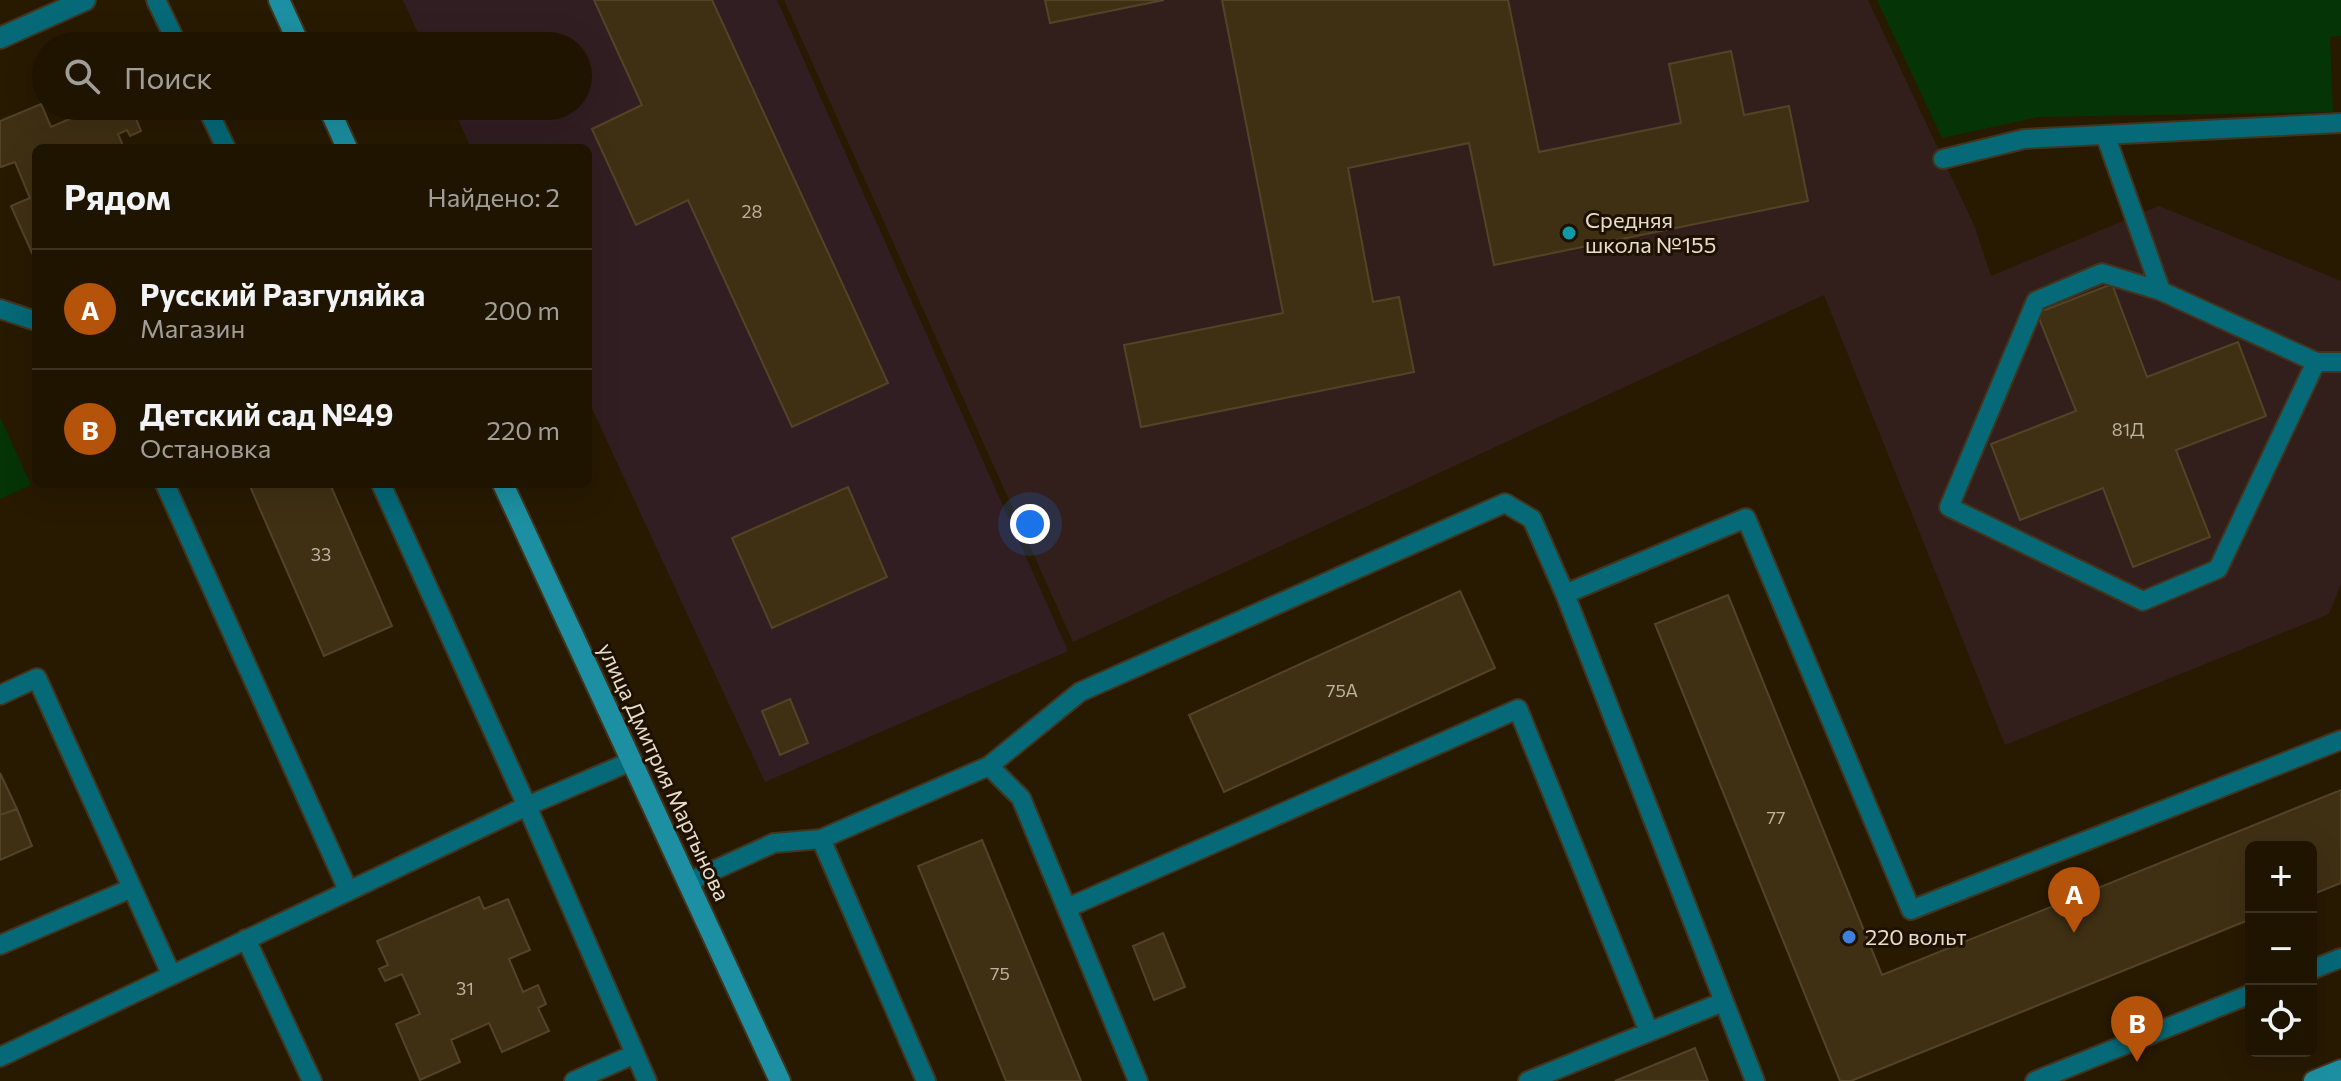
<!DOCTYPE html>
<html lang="ru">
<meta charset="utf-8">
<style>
body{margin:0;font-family:Commissioner,sans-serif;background:#2b210f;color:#f1f3f6}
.controls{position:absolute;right:24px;bottom:24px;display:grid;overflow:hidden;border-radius:12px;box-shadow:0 8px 32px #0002}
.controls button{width:72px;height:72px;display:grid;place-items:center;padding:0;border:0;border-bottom:2px solid #3c3322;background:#1e1400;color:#f1f3f6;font:40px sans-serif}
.you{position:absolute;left:1030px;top:524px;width:28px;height:28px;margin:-20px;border:6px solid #fff;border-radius:50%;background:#1a73e8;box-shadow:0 0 0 12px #1a73e833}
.badge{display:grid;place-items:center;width:52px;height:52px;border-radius:50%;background:#b45309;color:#fff;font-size:26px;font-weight:700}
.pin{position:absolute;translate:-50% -66px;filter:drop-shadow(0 2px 4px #0008)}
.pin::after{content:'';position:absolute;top:42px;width:28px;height:24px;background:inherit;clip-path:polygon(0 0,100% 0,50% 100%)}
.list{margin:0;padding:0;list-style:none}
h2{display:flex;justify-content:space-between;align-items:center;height:104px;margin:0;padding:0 32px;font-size:34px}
h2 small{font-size:26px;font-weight:400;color:#a19e99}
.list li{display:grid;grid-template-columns:52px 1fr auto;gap:24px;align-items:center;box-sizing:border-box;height:120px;padding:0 32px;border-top:2px solid #3c3322}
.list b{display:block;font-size:30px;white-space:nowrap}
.list p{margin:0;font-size:26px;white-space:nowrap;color:#a19e99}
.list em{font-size:26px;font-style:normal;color:#a19e99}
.icon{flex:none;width:44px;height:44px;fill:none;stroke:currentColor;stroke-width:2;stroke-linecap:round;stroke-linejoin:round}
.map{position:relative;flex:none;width:2341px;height:1081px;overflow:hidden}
.search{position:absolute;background:#1e1400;box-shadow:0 8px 32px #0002;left:32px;top:32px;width:560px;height:88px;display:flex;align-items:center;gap:20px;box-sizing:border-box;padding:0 28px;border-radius:44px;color:#a19e99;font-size:30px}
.panel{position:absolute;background:#1e1400;box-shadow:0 8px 32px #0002;left:32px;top:144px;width:560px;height:344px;border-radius:12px}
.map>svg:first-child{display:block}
.education{fill:#321f1c}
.medical{fill:#311e22}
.green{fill:#053407}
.building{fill:#3f3014;stroke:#534427;stroke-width:2}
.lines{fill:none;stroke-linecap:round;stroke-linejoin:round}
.lane-casing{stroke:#43351d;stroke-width:22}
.street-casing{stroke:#43351d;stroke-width:24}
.secondary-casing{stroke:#43351d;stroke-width:24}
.lane{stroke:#056977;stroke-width:18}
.street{stroke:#056977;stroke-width:20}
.secondary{stroke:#1c90a2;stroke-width:20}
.culture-dot{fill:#0f9aa8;stroke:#1f1100;stroke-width:3}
.shop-dot{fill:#3f7fe0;stroke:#1f1100;stroke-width:3}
.labels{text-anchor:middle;stroke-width:6;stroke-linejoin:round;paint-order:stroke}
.number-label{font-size:18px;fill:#bcb29f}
.poi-label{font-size:22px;fill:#e6ddcd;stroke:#1f1100;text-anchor:start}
.street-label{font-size:22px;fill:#e6ddcd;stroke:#1f1100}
</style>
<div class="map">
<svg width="2341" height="1081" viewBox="0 0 2341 1081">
<rect width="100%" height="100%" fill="#281a00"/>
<path class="education" d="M784,0H1868L1974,225L1991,276L2159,206L2341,281V584L2329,614L2005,745L1824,295L1073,642Z"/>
<path class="medical" d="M403,0H777L1068,651L765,782L588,400V148H471L452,106H578V46H424Z"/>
<path class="green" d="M1877,0H2341V36L2330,37L2333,112L2038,117L1942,138Z
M0,417L31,485L0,499Z"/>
<path class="building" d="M594,0H712L888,383L792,427L688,200L636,225L592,129L642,105Z
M1045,0H1164L1050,23Z
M1222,0H1508L1539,152L1681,123L1669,64L1731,51L1744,115L1789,106L1808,201L1494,265L1469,143L1348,168L1373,302L1399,297L1414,372L1141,427L1124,345L1283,313Z
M41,104L51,127L86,112L83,106H131L141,131L130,136L127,130L118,134L124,148H36V252L32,253L11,206L30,198L15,162L1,167L0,165V121Z
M2112,284L2147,377L2238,342L2266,416L2176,450L2210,537L2133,567L2103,488L2020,520L1991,444L2076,411L2037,313Z
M249,484H330L392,626L324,656Z
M848,487L887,577L772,628L732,538Z
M1460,591L1495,668L1224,792L1189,715Z
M1728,595L1882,975L2341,790V883L2311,895V847H2251V919L1851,1081H1840L1655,624Z
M790,699L808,743L780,755L762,711Z
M0,773L17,809L0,815Z
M17,809L32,846L0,860V815Z
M982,840L1081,1081H1006L918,866Z
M479,897L484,909L508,899L530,950L509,959L523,992L538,985L546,1004L538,1008L549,1031L502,1052L489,1023L451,1040L460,1062L420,1080L396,1024L420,1014L402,974L385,981L379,969L388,965L377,941Z
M1163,933L1185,987L1154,1000L1133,946Z
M1695,1048L1708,1081H1615Z"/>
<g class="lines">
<defs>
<path id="lane" d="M156,0L178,46
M206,106L226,148
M2106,137L2161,291
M1943,159L2024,139L2341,123
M0,309L36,321
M2316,362L2218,569L2143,601L1949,507L2036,301L2102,273L2161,291L2316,362H2341
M165,484L348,890
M381,484L527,806L647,1081
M1565,594L1746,518L1911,910L2341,740
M0,695L37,678L171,974
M989,766L1021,798L1138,1081
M821,839L926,1081
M688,882L774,843L821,839L989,766L1080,692L1505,503L1532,519L1565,594L1755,1081
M1067,908L1518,709L1649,1032
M246,939L312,1081
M0,945L132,888
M2311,970L2341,958
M0,1057L527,806L632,761
M574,1081L635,1054
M1528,1081L1723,1002
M2035,1081L2251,994"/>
<path id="street" d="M0,38L85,0"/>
<path id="secondary" d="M279,0L300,46
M328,106L347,148
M503,484L780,1081
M2314,1081L2341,1070"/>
</defs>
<use href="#lane" class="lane-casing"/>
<use href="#street" class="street-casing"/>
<use href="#secondary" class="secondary-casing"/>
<use href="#lane" class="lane"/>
<use href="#street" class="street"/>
<use href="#secondary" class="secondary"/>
</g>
<circle class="culture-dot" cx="1569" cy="233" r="8"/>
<circle class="shop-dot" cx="1849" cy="937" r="8"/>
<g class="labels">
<g class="number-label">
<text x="752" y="218">28</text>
<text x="2128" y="436">81Д</text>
<text x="321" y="561">33</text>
<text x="1342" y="697">75А</text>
<text x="1776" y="824">77</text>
<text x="1000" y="980">75</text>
<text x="465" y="995">31</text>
</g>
<g class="poi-label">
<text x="1585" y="228">Средняя<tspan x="1585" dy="25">школа №155</tspan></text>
<text x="1865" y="945">220 вольт</text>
</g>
<g class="street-label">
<text transform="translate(664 772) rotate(65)" y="8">улица Дмитрия Мартынова</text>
</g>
</g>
</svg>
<div class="controls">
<button>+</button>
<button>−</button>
<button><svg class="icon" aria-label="locate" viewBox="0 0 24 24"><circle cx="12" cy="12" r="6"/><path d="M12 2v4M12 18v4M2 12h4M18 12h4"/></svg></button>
</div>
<div class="you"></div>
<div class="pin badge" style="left:2074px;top:933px">A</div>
<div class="pin badge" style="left:2137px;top:1062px">B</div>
<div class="search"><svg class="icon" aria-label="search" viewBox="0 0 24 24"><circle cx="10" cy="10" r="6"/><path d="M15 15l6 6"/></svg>Поиск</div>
<section class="panel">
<h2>Рядом<small>Найдено: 2</small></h2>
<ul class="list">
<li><span class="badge">A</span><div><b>Русский Разгуляйка</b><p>Магазин</p></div><em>200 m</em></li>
<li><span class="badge">B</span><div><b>Детский сад №49</b><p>Остановка</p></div><em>220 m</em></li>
</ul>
</section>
</div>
